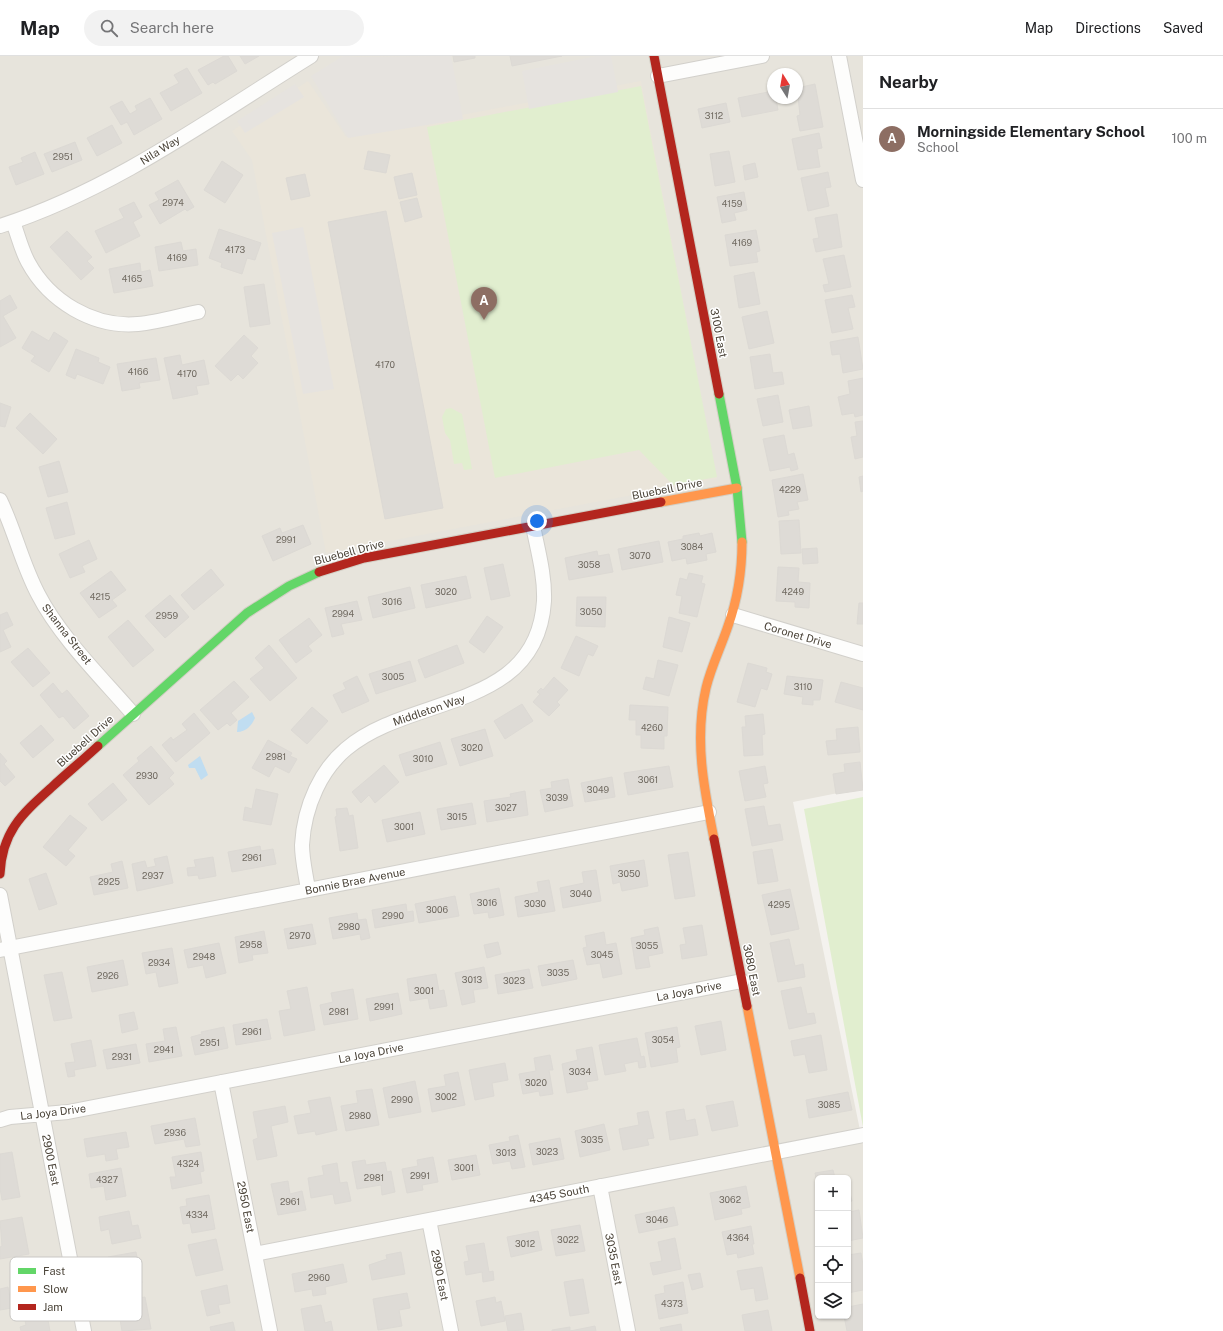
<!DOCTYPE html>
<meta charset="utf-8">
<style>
body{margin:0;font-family:"Public Sans",sans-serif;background:#f2f2f2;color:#202124}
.controls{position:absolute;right:12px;bottom:12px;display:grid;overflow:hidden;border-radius:6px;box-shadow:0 1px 3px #0004}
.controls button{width:36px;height:36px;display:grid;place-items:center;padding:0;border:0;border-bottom:1px solid #e0e0e0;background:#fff;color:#202124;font:20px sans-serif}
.compass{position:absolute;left:767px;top:12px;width:36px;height:36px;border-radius:50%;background:#fff;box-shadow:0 1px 3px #0004;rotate:349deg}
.you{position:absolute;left:537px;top:465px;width:14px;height:14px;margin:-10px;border:3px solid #fff;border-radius:50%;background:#1a73e8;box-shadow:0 0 0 6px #1a73e833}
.badge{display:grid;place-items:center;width:26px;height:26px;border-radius:50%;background:#111827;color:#fff;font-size:13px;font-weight:700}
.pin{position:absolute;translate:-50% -33px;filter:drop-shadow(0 1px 2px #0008)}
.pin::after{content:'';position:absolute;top:21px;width:14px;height:12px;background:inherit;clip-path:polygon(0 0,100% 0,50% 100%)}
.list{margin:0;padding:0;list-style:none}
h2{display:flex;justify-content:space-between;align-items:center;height:52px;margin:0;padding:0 16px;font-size:17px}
h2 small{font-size:13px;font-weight:400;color:#757577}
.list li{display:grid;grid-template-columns:26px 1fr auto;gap:12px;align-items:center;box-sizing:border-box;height:60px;padding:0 16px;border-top:1px solid #e0e0e0}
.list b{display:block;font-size:15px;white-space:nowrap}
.list p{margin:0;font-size:13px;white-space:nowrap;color:#757577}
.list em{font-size:13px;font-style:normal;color:#757577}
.icon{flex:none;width:22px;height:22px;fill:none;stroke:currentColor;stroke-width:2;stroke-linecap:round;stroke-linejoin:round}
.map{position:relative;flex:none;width:863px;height:1275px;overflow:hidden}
header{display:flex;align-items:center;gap:24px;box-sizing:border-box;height:56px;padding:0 20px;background:#fff;border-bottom:1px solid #e0e0e0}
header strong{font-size:19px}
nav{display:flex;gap:22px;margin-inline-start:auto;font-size:14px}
.search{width:280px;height:36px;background:#f2f2f2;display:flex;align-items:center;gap:10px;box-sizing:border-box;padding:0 14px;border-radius:22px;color:#757577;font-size:15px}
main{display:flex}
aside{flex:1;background:#fff}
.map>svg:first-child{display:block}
.residential{fill:#e7e4dc;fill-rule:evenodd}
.education{fill:#eae5da}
.green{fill:#e1eecf}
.parking{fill:#e6e3df}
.water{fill:#c0ddf1}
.building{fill:#dedbd6;stroke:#dcd9d4}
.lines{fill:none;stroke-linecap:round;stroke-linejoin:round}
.street-casing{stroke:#d2d0cb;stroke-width:16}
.fast-casing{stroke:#d3cfc5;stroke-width:11}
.slow-casing{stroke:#d3cfc5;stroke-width:11}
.jam-casing{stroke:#d3cfc5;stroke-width:11}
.street{stroke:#fdfdfc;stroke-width:14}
.fast{stroke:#63d668;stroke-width:9}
.slow{stroke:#ff974d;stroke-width:9}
.jam{stroke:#b3261e;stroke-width:9}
.labels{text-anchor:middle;stroke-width:3;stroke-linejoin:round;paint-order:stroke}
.number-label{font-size:9px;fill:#706a61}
.street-label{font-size:11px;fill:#4b4439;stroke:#fff}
.key{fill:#fff;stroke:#c9c7c4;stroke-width:1}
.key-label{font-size:11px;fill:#4b4439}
</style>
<header>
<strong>Map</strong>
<div class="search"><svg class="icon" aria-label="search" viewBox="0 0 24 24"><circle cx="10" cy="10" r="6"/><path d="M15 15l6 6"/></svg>Search here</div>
<nav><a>Map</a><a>Directions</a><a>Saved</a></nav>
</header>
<main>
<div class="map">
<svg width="863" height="1275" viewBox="0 0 863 1275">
<rect width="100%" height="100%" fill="#f4f2ee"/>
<path class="residential" d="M0,0H863V732L793,746L863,1089V1275H0ZM773,18H797V42H773ZM818,1122H848V1260H818Z"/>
<path class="education" d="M308,25L346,81L641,25L717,423L326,497L252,104L232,75Z"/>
<path class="green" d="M641,30L717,421L673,429L639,394L495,422L427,71Z
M451,352L462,358L472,413L464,414L462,407L454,408L450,384L445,377L442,361L446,353Z
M863,741V1071L804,753Z"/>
<path class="parking" d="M343,0L358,1L451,0L463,63L348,82L311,20Z
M597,0H611L618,36L529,53L522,15Z
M295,28L304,41L245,77L237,65Z
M303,171L334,333L303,338L272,177Z"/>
<path class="water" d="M252,656L255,662C252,669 246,676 237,676L238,665Z
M200,700L208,719L201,724L195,712H189L188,709Z"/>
<path class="building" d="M224,0H228L237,15L215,28L213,26L208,29L198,14Z
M240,0H259L245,8Z
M453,0H475V2L454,6Z
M510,0H562L512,10Z
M187,12L202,37L171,55L160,37L179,27L174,19Z
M815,28L823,71L800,75L797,60L800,59L797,32Z
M773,35V42H776L778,54L742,61L738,42Z
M150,42L162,63L134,79L127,66L121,69L110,51L122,45L130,58L137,54L135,50Z
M726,47L730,66L702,72L698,53Z
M112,69L122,87L97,100L87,82Z
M819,77L822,92L817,93L820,111L798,114L792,83Z
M75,86L82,104L52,116L44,98Z
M368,95L390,99L386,117L364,113Z
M729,95L735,126L715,130L710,98Z
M35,96L44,118L16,129L9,111L23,106L21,102Z
M222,105L243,119L225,147L204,134Z
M755,107L758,121L745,124L743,110Z
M828,116L831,131L825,132L829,150L808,155L801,122Z
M412,117L417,139L399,143L394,121Z
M305,118L310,140L291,144L286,122Z
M178,124L194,151L187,155L185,153L160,168L149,149L159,144L155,137Z
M744,136L747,154L734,157L736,164L722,167L717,141Z
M417,142L422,161L405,166L400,146Z
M134,146L142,161L133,166L140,180L106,197L95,175L124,162L119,153Z
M386,155L443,452L385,463L328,166Z
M837,158L842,191L816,196L813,183L819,182L815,162Z
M219,173L261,187L255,204L247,202L242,218L221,211L222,207L209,202Z
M756,174L760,195L756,196L758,206L730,210L725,179Z
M67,175L92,201L87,205L94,212L81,224L50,191Z
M181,186L183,195L196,193L198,209L159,215L155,191Z
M844,199L851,231L825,236L823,229L829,228L823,203Z
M140,207L141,216L150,214L153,230L114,237L109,213Z
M754,216L760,248L739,252L734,220Z
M264,228L270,268L250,271L244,231Z
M10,239L17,252L3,260L16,282L0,291V245Z
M852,239L855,251L848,252L853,273L832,277L825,244Z
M767,255L774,287L749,293L742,261Z
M32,275L49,285L54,276L68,285L49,316L31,305L35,300L22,292Z
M244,279L258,292L251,300L258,307L243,323L238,318L231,325L215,310Z
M858,281L863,313L843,317L840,298L832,299L830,286Z
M76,293L99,302L98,306L110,311L103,328L77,318L75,323L66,319Z
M770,298L773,317L782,316L784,328L755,333L750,301Z
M180,299L182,309L204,304L209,328L196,330L198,338L173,343L164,302Z
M156,302L160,324L139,327L140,332L122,335L117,308Z
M863,322V359L855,361L854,357L842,359L838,341L850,338L848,325Z
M778,339L783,366L763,370L757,343Z
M0,347L11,351L5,371L0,370Z
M809,350L812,370L793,373L789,354Z
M30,357L57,383L43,398L16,372Z
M863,365V401L855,403L851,381L857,380L855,366Z
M784,379L788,399L794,397L798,413L791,415L790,411L770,415L763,383Z
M59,405L68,436L48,441L39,411Z
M803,418L808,444L797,446L799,453L788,455L789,459L778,461L772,424Z
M863,420V435L861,436L859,421Z
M67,446L75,478L55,483L46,452Z
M799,464L801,497L781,498L779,465Z
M303,469L311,488L273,505L262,480L280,472L282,477Z
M699,477L700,480L712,477L716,496L706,498L707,504L687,508L686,502L672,505L668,486L683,483V480Z
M89,484L97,503L82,510L85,516L70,522L59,498Z
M659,485L663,506L622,514L618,493Z
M817,492L818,507L803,508L802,493Z
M597,495L598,500L609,498L613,516L569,524L565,502Z
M503,508L510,540L491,544L484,512Z
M778,511L799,512L798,526L810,527L809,552L795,551V546L776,545Z
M211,513L224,529L194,554L181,539Z
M111,515L126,534L112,544L117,550L99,562L80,537Z
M689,517L703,520L701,527L705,528L697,561L679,557L682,540L676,539L680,522L687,524Z
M466,520L471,542L426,552L421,529Z
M410,531L415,552L373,562L368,541Z
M170,539L189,561L165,582L145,560Z
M577,541H606L605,571L576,570Z
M357,545L362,564L341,568L344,578L332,581L325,552Z
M859,547H863V568H857Z
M7,556L13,569L3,574L11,591L0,596V559Z
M487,560L503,571L484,597L469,586Z
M669,561L690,567L682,596L663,591Z
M309,562L322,579L308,590L312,595L296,607L279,584Z
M128,564L154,594L133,611L108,581Z
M576,580L598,590L593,600L588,598L579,620L561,612Z
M269,589L297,622L270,645L250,623L264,612L255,602Z
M457,589L464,607L425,622L418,604Z
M28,592L50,617L33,631L11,606Z
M658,604L678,609L669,640L643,633L646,621L654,623Z
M410,605L416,625L376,638L369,618Z
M748,607L767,612L766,616L772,618L767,634L761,632L755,651L737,646Z
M357,620L369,645L342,657L333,639L346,633L343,627Z
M787,620L823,624L820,644H813V649L802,648L803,641L784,638Z
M554,621L568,634L557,646L560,649L549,660L533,646L540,638L537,636L541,632L543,634Z
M234,625L249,641L231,657L237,664L230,670L227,667L218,674L200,654Z
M841,626L863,632V654L835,646Z
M53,627L62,638L67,634L89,660L74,673L63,660L59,662L40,639Z
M522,648L533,665L505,683L494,665Z
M630,649L668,651L667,680H664V693L641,692V679H636V664H629Z
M312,651L328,665L307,688L291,674Z
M194,657L210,677L176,706L162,689L171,681L173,684L187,674L182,668Z
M763,658L765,678L762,679L763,699L744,700L742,671H746L745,660Z
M41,669L54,684L33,702L20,687Z
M858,671L860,696L828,699L826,685L837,684L836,673Z
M485,673L493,700L460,710L451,683Z
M268,684L292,697L290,700L297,703L289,717L275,710L269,721L252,712Z
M440,686L447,708L406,720L399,699Z
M151,690L174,717L169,722L174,728L149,749L123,719L139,705L137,702Z
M0,697L7,705L4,708L15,721L5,730L0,725Z
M860,706L863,734L836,738L833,718L845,716L844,708Z
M384,709L399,726L375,747L369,739L361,747L352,736Z
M669,710L673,731L628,739L624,717Z
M765,710L768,727L763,728L766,741L745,745L739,715Z
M612,721L615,741L585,746L581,727Z
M568,723L573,750L545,756L540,734L552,732L551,726Z
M113,727L127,744L102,765L88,748Z
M256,733L278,738L271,769L243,764L245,751L252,753Z
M525,735L528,759L487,766L484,745L511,741L510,738Z
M472,747L476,768L441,774L437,753Z
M764,750L768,770L780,768L783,784L752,790L745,753Z
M347,752L349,760L353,759L358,792L340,795L335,761L337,760L336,753Z
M420,756L425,778L387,786L382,764Z
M70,759L87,772L68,794L75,800L66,810L43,791Z
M260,790L261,795L273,793L276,808L232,816L228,796Z
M772,793L778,825L758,828L753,796Z
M688,796L695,840L675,843L668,799Z
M167,800L173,827L137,835L132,808L145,805L147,812L156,810L154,803Z
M213,801L216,820L199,823L198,819L188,820L187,812L196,811L194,804Z
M644,804L648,830L622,835L620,826L613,828L610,810Z
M122,805L128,832L94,839L90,821L113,816L111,808Z
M596,814L601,845L563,852L560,832L584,827L582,816Z
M46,817L57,848L39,854L29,823Z
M549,824L555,855L518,861L515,841L539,836L537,826Z
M499,832L504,859L489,862L488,856L474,858L470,838Z
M790,833L799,873L771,879L762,839Z
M455,840L459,860L419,867L415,848Z
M406,848L407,856L413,855L414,865L375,872L372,854Z
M357,857L358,864L366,863L370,882L361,884L360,878L333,883L329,862Z
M312,868L316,888L288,893L284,873Z
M702,869L707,899L682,903L680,889L686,888L683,872Z
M658,871L663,897L648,900L650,911L636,913L631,882L645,879L644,874Z
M264,875L268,897L252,899L253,904L239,907L235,881Z
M604,876L606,889L616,887L622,918L603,922L600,907L587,909L583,892L587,891L585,880Z
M789,883L795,910L803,908L805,921L778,926L770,887Z
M498,886L501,898L487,902L484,889Z
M219,887L226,917L206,922L203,909L188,912L184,894Z
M172,892L178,927L159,931L156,916L146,918L142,897Z
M123,904L128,929L92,936L87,911Z
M573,904L577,923L542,930L538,910Z
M484,911L488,932L473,934L475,946L462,949L455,917Z
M529,913L533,932L498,938L495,919Z
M62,916L72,962L54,965L44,919Z
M436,918L439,935L444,934L447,950L430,953L428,942L410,945L407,923Z
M307,931L315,974L284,980L279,955L291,953L287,935Z
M801,931L807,958L814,957L816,967L789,973L781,935Z
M353,933L358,963L324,969L320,949L333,946L331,937Z
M398,937L402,958L370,965L366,943Z
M134,956L138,973L122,977L119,959Z
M267,963L271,983L236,989L233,969Z
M721,965L726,994L701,999L695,970Z
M176,971L182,1000L149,1006L146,988L165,985L163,973Z
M224,971L228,992L195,999L191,981L202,978L201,976Z
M677,971L680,991L676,992L678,1006L651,1011L645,977Z
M821,979L827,1014L809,1017L805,998L794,1000L791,985Z
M637,982L641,1001L644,1000L646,1011L639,1012L638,1005L624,1008L626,1015L605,1019L599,989Z
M91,984L96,1010L74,1014L75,1020L68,1021L65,1007L75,1006L71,988Z
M136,988L140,1007L107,1013L103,994Z
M592,991L598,1024L586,1026L588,1033L567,1037L562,1008L578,1004L576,994Z
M550,999L553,1014H549L553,1038L540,1040L539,1035L523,1038L519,1018L536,1015L534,1002Z
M505,1007L508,1024L492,1027L494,1040L475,1044L469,1014Z
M458,1016L465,1049L432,1056L428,1033L446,1030L444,1019Z
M415,1025L421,1056L389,1062L383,1032Z
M372,1033L379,1069L346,1075L341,1050L358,1047L356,1035Z
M848,1036L852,1054L809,1062L806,1044Z
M330,1041L337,1074L316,1079L315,1075L298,1078L294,1060L311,1057L308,1045Z
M733,1045L738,1070L712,1075L706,1050Z
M285,1050L288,1066L271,1070L277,1100L257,1104L253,1084L258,1082L253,1056Z
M684,1053L686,1065L695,1063L698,1079L670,1084L666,1056Z
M648,1055L654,1082L647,1083L649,1089L623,1094L619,1073L639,1069L637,1057Z
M195,1062L200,1089L186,1091L184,1083L155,1088L151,1070Z
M604,1068L610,1094L580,1101L575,1075Z
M126,1076L129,1091L116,1093L118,1103L106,1105L105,1098L87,1101L84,1083Z
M518,1079L525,1111L512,1113L510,1105L493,1108L489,1089L510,1085L509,1081Z
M560,1082L564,1103L533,1109L529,1088Z
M12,1096L20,1141L2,1144L0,1132V1098Z
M201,1096L204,1115L200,1116L202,1127L172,1133L170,1121H176L172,1101Z
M476,1099L480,1119L452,1124L448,1104Z
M433,1101L438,1126L422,1129L423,1134L407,1137L402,1113L418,1110L417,1104Z
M365,1104L366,1109L385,1106L387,1116L391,1115L395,1136L382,1139L381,1129L357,1133L352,1106Z
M337,1107L340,1127L347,1126L351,1145L335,1148L333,1138L311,1142L308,1122L324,1119L322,1110Z
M121,1112L126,1140L106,1144L104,1130L91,1132L89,1118Z
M833,1114L835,1122H818V1133L815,1117Z
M288,1125L290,1138L302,1135L306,1154L278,1159L271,1128Z
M746,1130L750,1151L741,1153L742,1158L715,1164L710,1137Z
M848,1130L852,1145L848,1146Z
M209,1139L215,1173L192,1177L190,1167L183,1168L180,1151L187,1150L186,1143Z
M674,1151L678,1169L639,1177L635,1159Z
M859,1154L863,1182L848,1185V1156Z
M129,1155L132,1170L138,1169L141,1182L112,1188L109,1173L101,1175L99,1161Z
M22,1161L29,1198L0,1203V1191L2,1190L0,1165Z
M580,1169L585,1195L556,1200L551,1174Z
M751,1170L754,1188H752L754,1198L738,1202L737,1197L727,1199L722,1176Z
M538,1175L542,1194L511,1201L507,1181Z
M675,1182L681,1213L653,1219L650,1207L662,1205L658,1186Z
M216,1183L223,1214L196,1220L188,1189Z
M484,1187L489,1216L493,1215L494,1224L483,1226L482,1216L466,1219L464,1206L469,1205L466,1190Z
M136,1196L142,1227L114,1232L108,1201Z
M401,1196L405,1218L372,1224L369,1209L387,1203L386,1199Z
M861,1197L863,1209V1234L848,1237V1199Z
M343,1208L347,1226L325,1231L326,1238L313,1240L312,1233L295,1236L292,1218Z
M762,1211L768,1243L756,1245L754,1232L741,1234L737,1215Z
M700,1217L703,1231L692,1234L688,1219Z
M583,1223L589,1257L570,1260L564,1226Z
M683,1226L688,1257L659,1263L655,1239L665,1237L664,1230Z
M227,1229L230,1247L218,1249L220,1257L207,1260L201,1235Z
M8,1231L12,1252L0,1254V1233Z
M407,1237L410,1252L399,1254L402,1270L378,1274L373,1243Z
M145,1241L151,1273L122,1275L117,1246Z
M495,1241L496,1247L501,1245L505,1265L481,1270L476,1245Z
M863,1248V1275H847L844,1260H848V1251Z
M321,1249L325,1267L331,1265L333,1275H305L301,1253Z
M43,1250L45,1264H48L50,1275H21L20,1271L26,1269L23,1255Z
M768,1254L772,1275H745L742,1259Z
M521,1257L524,1274L508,1275L505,1260Z
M233,1266L235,1275H211L210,1271Z
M681,1268L682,1275H661L660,1272Z
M595,1270L596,1275H552V1274L570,1271V1275Z"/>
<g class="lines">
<defs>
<path id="street" d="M839,0L863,124
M658,20L762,0
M13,166C18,179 21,193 28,206C49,245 93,272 138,268C158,266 178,260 198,256
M0,170C113,134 211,62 311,0
M0,444C15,475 22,508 38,538C60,581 102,622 133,658
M733,559L863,598
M308,834C306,819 302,804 302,789C303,770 308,750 316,733C323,718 333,704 346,693C410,638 537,656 544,545C545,520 538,495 533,470
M0,839L84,1275
M0,894L709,756
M221,1026L270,1275
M0,1064L10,1061L68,1056L742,925
M600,1130L628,1275
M429,1164L451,1275
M255,1198L863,1079"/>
<path id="fast" d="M719,338L737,432L742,486
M98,690L247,557L289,530L319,516"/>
<path id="slow" d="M661,446L737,432
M714,783C704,733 694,683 706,632C711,611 721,591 728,570C738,542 742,515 742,486
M747,950L800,1222"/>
<path id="jam" d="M654,0L719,338
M319,516L364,502L661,446
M714,783L747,950
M0,818C2,775 22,758 52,731C67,717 83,704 98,690
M800,1222L810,1275"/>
</defs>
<use href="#street" class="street-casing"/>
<use href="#fast" class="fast-casing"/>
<use href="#slow" class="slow-casing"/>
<use href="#jam" class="jam-casing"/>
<use href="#street" class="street"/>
<use href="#fast" class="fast"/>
<use href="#slow" class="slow"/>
<use href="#jam" class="jam"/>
</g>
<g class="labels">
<g class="number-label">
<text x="714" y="63">3112</text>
<text x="63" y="104">2951</text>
<text x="173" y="150">2974</text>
<text x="732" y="151">4159</text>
<text x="742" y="190">4169</text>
<text x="235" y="197">4173</text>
<text x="177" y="205">4169</text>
<text x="132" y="226">4165</text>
<text x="385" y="312">4170</text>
<text x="138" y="319">4166</text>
<text x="187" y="321">4170</text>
<text x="790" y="437">4229</text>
<text x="286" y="487">2991</text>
<text x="692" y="494">3084</text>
<text x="640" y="503">3070</text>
<text x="589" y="512">3058</text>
<text x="446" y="539">3020</text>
<text x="793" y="539">4249</text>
<text x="100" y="544">4215</text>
<text x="392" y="549">3016</text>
<text x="591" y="559">3050</text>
<text x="343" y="561">2994</text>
<text x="167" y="563">2959</text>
<text x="393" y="624">3005</text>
<text x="803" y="634">3110</text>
<text x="652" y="675">4260</text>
<text x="472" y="695">3020</text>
<text x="276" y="704">2981</text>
<text x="423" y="706">3010</text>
<text x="147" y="723">2930</text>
<text x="648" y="727">3061</text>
<text x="598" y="737">3049</text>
<text x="557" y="745">3039</text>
<text x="506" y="755">3027</text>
<text x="457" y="764">3015</text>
<text x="404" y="774">3001</text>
<text x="252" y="805">2961</text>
<text x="629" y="821">3050</text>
<text x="153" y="823">2937</text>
<text x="109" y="829">2925</text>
<text x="581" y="841">3040</text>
<text x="487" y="850">3016</text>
<text x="535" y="851">3030</text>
<text x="779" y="852">4295</text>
<text x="437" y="857">3006</text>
<text x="393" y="863">2990</text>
<text x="349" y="874">2980</text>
<text x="300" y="883">2970</text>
<text x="251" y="892">2958</text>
<text x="647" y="893">3055</text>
<text x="602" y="902">3045</text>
<text x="204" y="904">2948</text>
<text x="159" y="910">2934</text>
<text x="558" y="920">3035</text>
<text x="108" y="923">2926</text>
<text x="472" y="927">3013</text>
<text x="514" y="928">3023</text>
<text x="424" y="938">3001</text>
<text x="384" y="954">2991</text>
<text x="339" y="959">2981</text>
<text x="252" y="979">2961</text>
<text x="663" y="987">3054</text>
<text x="210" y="990">2951</text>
<text x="164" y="997">2941</text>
<text x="122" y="1004">2931</text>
<text x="580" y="1019">3034</text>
<text x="536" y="1030">3020</text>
<text x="446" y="1044">3002</text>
<text x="402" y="1047">2990</text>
<text x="829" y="1052">3085</text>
<text x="360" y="1063">2980</text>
<text x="175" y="1080">2936</text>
<text x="592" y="1087">3035</text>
<text x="547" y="1099">3023</text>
<text x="506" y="1100">3013</text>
<text x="188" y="1111">4324</text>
<text x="464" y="1115">3001</text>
<text x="420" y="1123">2991</text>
<text x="374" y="1125">2981</text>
<text x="107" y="1127">4327</text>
<text x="730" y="1147">3062</text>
<text x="290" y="1149">2961</text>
<text x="197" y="1162">4334</text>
<text x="657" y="1167">3046</text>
<text x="738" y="1185">4364</text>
<text x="568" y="1187">3022</text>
<text x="525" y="1191">3012</text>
<text x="319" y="1225">2960</text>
<text x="672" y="1251">4373</text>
</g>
<g class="street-label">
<text transform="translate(160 94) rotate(-32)" y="4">Nila Way</text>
<text transform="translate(719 277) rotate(79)" y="4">3100 East</text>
<text transform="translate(667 433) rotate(-11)" y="4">Bluebell Drive</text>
<text transform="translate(349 496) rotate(-15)" y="4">Bluebell Drive</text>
<text transform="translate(67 578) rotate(52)" y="4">Shanna Street</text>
<text transform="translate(798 579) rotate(16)" y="4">Coronet Drive</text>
<text transform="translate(429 654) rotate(-19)" y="4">Middleton Way</text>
<text transform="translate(85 685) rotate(-42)" y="4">Bluebell Drive</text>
<text transform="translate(355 825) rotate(-11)" y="4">Bonnie Brae Avenue</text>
<text transform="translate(752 914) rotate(79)" y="4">3080 East</text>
<text transform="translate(689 935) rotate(-11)" y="4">La Joya Drive</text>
<text transform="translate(371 997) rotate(-11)" y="4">La Joya Drive</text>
<text transform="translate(53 1056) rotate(-7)" y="4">La Joya Drive</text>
<text transform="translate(51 1104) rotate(79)" y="4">2900 East</text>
<text transform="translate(559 1138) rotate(-11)" y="4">4345 South</text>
<text transform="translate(246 1151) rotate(79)" y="4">2950 East</text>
<text transform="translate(614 1203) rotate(79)" y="4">3035 East</text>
<text transform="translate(440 1219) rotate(79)" y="4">2990 East</text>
</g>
</g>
<rect x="10" y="1201" width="132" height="64" rx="6" class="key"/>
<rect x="18" y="1212" width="18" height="6" fill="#63d668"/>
<rect x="18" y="1230" width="18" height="6" fill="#ff974d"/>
<rect x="18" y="1248" width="18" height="6" fill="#b3261e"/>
<g class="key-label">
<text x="43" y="1219">Fast</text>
<text x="43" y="1237">Slow</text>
<text x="43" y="1255">Jam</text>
</g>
</svg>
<div class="controls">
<button>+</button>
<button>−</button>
<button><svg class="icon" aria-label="locate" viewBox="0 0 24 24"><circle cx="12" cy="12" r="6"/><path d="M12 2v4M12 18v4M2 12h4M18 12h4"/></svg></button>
<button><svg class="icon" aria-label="layers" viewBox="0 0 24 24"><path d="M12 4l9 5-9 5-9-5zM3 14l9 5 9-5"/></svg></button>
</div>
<svg class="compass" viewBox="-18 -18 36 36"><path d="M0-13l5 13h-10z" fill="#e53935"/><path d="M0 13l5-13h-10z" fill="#757577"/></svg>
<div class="you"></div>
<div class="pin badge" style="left:484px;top:264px;background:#8d6e63">A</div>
</div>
<aside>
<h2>Nearby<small></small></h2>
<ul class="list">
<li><span class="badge" style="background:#8d6e63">A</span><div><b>Morningside Elementary School</b><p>School</p></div><em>100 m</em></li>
</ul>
</aside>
</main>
